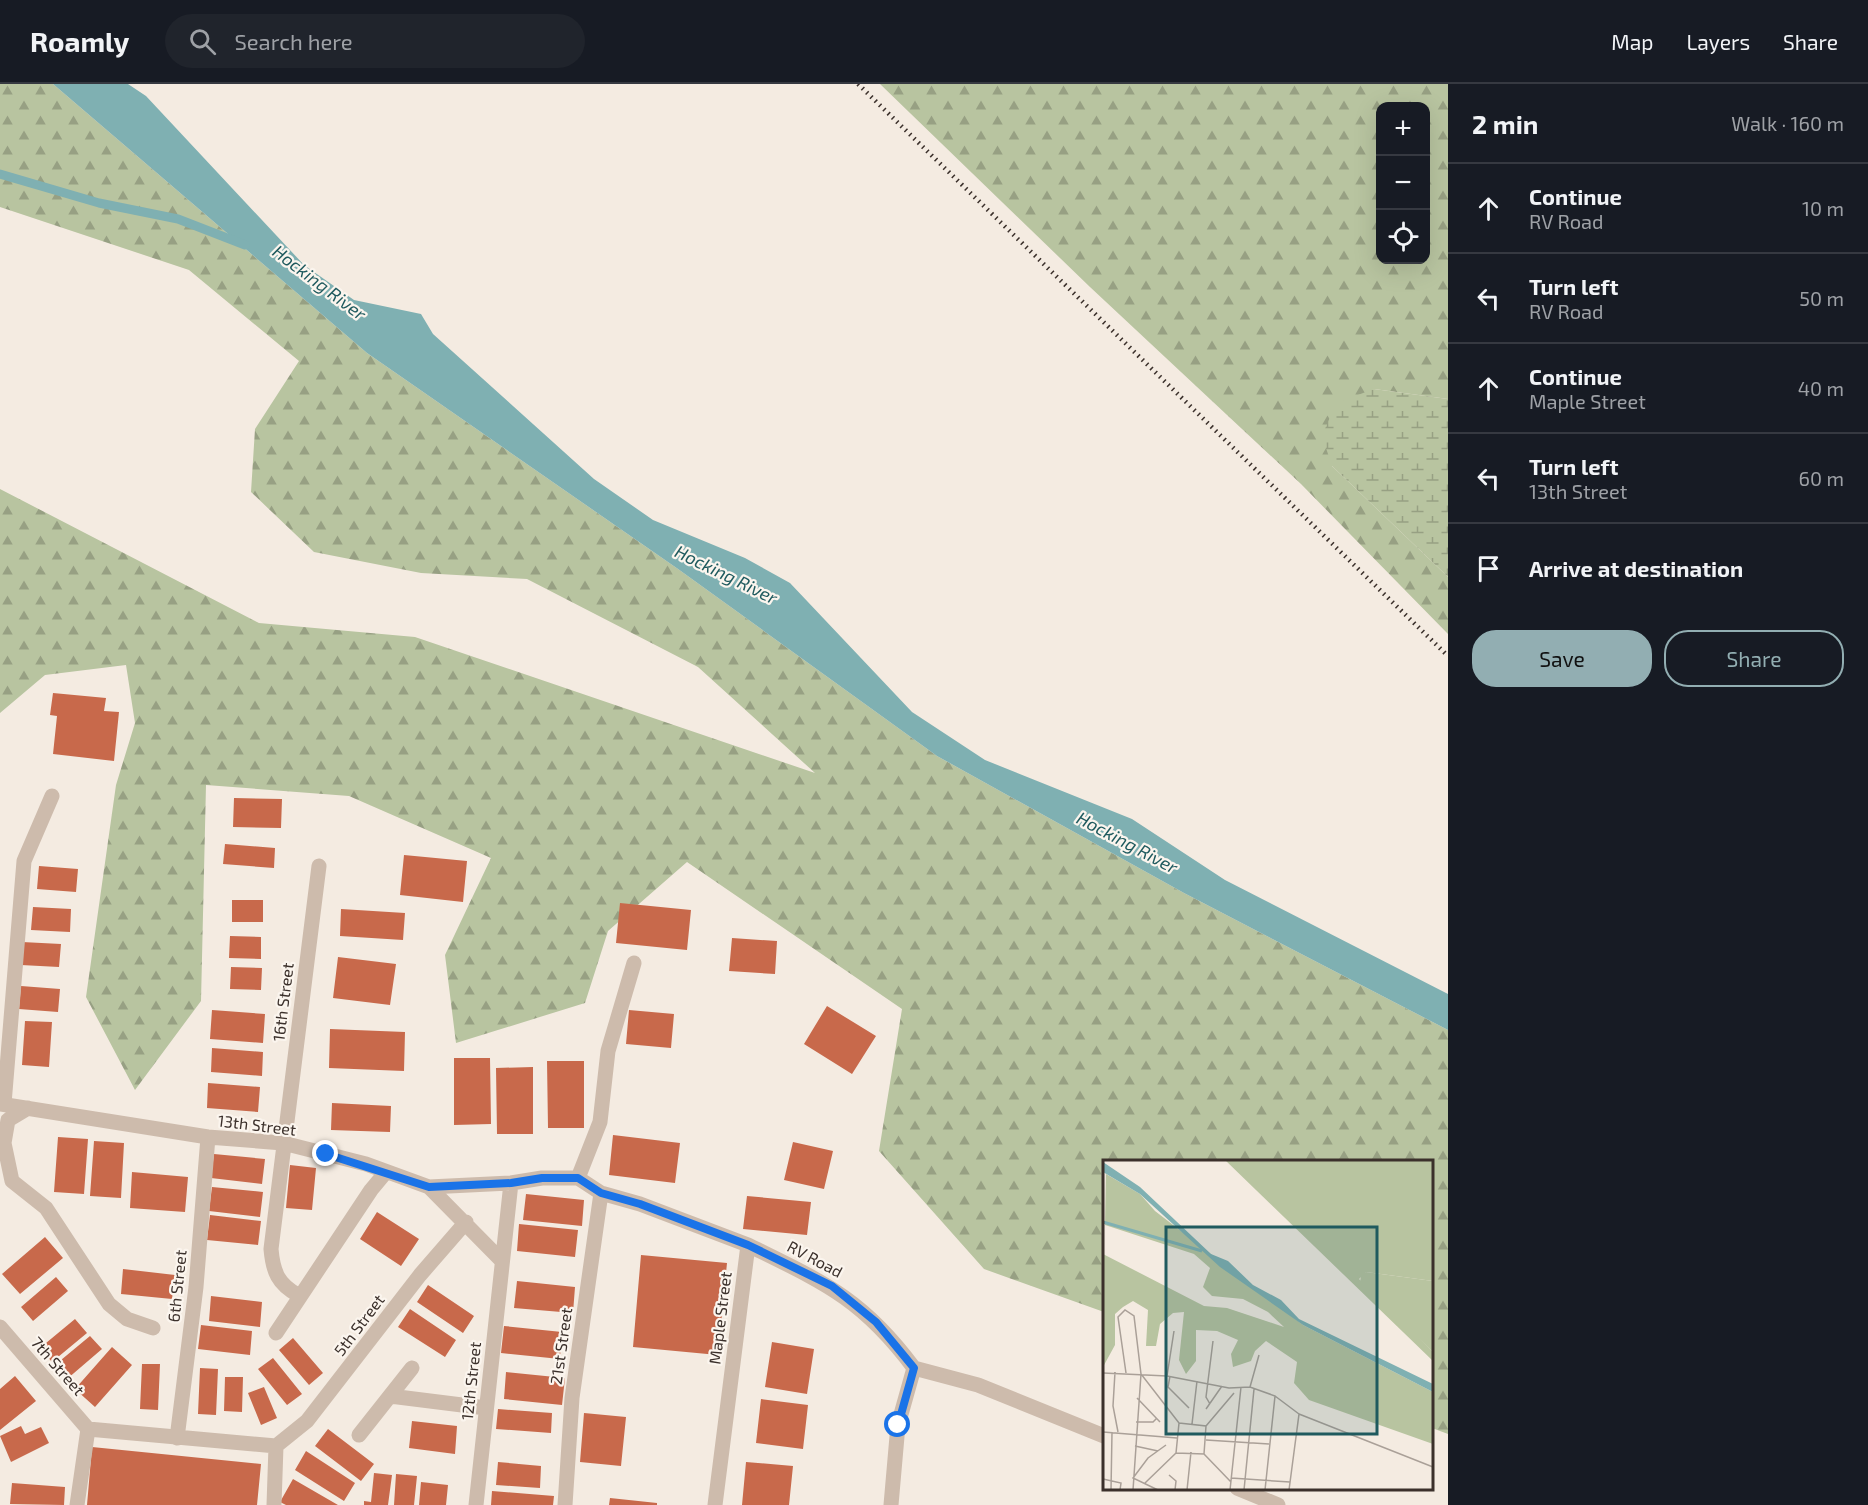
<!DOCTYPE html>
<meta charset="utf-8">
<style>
body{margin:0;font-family:"Exo 2",sans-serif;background:#20242c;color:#f1f3f6}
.controls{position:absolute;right:18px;top:18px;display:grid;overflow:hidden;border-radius:12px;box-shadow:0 6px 24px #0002}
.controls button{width:54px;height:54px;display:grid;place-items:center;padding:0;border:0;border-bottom:2px solid #363941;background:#171b24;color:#f1f3f6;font:30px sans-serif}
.stop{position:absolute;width:18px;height:18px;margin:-14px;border:4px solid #1a73e8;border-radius:50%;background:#fff}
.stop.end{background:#1a73e8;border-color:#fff;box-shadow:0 2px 6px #0008}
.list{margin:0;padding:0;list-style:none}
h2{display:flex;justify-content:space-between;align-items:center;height:78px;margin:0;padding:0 24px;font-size:26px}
h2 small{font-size:20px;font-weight:400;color:#9ea1a6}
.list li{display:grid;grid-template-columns:39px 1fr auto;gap:18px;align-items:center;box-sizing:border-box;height:90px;padding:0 24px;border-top:2px solid #363941}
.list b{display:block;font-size:22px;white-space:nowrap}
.list p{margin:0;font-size:20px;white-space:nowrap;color:#9ea1a6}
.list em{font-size:20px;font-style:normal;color:#9ea1a6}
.actions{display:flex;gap:12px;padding:18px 24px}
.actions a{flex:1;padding:14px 0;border:2px solid #92aeb2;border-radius:24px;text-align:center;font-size:21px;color:#92aeb2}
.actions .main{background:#92aeb2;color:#111}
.icon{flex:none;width:33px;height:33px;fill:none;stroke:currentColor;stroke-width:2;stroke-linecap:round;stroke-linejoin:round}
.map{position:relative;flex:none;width:1448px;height:1421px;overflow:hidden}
header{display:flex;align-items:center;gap:36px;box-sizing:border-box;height:84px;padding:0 30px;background:#171b24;border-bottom:2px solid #363941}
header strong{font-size:28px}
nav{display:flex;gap:33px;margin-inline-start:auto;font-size:21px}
.search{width:420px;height:54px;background:#20242c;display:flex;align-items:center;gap:15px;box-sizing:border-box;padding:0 21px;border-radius:33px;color:#9ea1a6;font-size:22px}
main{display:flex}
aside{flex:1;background:#171b24}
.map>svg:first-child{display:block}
.forest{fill:url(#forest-firs);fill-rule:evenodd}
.wetland{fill:url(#wetland-marsh)}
.water{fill:#7fb0b2}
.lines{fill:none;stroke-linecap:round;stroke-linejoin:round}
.stream{stroke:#7fb0b2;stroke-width:9}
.building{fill:#c8694b}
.minor{stroke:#cdbbac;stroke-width:15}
.rail{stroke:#3b302b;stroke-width:4.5;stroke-dasharray:1.5 4.5;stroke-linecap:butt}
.route{stroke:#1a73e8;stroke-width:8}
.labels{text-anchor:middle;stroke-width:4.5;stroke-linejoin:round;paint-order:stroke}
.street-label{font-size:16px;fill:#3b302b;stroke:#fbf5ee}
.water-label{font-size:18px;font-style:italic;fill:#1f5a5e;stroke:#fbf5ee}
.inset-river{fill:none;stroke:#7fb0b2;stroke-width:3}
.inset-road{fill:none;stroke:#aaa098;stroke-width:1.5}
.view{fill:#1f5a5e;fill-opacity:0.15;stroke:#1f5a5e;stroke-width:3}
.inset-edge{fill:none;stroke:#3b302b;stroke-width:3}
</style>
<header>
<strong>Roamly</strong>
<div class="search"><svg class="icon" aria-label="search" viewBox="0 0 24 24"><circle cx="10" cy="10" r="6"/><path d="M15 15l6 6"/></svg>Search here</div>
<nav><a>Map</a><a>Layers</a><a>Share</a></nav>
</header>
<main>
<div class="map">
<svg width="1448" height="1421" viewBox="0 0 1448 1421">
<defs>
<pattern id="forest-firs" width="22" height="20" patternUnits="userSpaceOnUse" patternTransform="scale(1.5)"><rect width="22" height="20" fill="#b8c4a0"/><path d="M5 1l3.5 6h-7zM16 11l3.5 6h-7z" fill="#97a083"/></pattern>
<pattern id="wetland-marsh" width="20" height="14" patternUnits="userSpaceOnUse" patternTransform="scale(1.5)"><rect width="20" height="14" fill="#b8c4a0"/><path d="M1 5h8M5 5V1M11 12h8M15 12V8" fill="none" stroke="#97a083"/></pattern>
</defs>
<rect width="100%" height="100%" fill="#f4ebe1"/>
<path class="forest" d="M0,0H53L367,269L678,485L937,672L1184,809L1448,946V1350L1432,1344V1078H1104V1228L984,1185L879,1067L902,925L687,778L608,847L585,919L456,959L445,871L491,774L349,712L206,701L201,917L135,1006L86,913L116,701L135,639L126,581L45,591L0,629V405L259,539L415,553L815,689L698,583L527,495L421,489L314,468L251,408L255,345L299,277L189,186L0,123Z
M880,0H1448V315L1374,305L1332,382L1448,493V550L1301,400L1090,203ZM1380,22H1426V176H1380Z"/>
<path class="wetland" d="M1374,305L1448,315V493L1332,382L1322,352L1336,319Z"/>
<path class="water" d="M53,0H128L146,12L304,181L354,216L421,230L433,250L594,395L653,436L745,474L790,499L912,628L985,676L1132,735L1225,796L1448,910V946L1184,809L937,672L678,485L367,269Z"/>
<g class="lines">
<path class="stream" d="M0,90L99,119L178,135L245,161"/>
</g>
<path class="building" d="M53,609L106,614L104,627L119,628L114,677L53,670L57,632L50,631Z
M234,714L282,715L281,744L233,743Z
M225,760L275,764L274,784L223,780Z
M404,771L467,777L463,818L400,811Z
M39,782L78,785L76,808L37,805Z
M232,816H263V838H232Z
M620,819L691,826L687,866L616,859Z
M33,823L71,825L70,848L31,846Z
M341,825L405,829L403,856L340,852Z
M230,852L261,853V875L229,874Z
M732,854L777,857L775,890L729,887Z
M22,858L61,860L59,883L21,881Z
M338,873L396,880L390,921L333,914Z
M231,883L262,884L261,906L230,905Z
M21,902L60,905L58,928L19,925Z
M827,922L876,952L852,990L804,960Z
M212,926L265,930L263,959L210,955Z
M629,926L674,930L671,964L626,960Z
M25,937L52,938L49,983L22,981Z
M330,945L405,948L404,987L329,984Z
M212,964L263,968L262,992L211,988Z
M454,974H490L491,1040L454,1041Z
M547,977H584V1044H548Z
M533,983V1050H497L496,984Z
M208,999L260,1003L258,1028L207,1024Z
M332,1019L391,1022L390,1048L331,1046Z
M613,1051L680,1059L675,1099L609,1091Z
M58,1053L88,1055L84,1110L54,1108Z
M94,1057L124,1059L121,1114L90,1112Z
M793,1058L833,1067L824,1105L784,1096Z
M214,1070L265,1075L262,1100L211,1094Z
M290,1081L316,1084L312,1126L286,1124Z
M132,1088L188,1093L185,1128L130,1124Z
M212,1103L263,1108L260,1133L209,1127Z
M526,1110L584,1116L582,1142L523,1136Z
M747,1112L811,1118L807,1151L743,1145Z
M377,1128L419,1155L401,1182L360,1155Z
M210,1131L261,1137L258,1161L207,1156Z
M519,1140L578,1146L575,1173L517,1167Z
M45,1153L63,1174L20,1210L2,1190Z
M641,1171L727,1179L718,1271L633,1263Z
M123,1185L175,1191L172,1215L121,1210Z
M56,1193L68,1207L33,1237L21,1223Z
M517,1197L575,1203L573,1229L514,1224Z
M428,1201L474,1232L463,1249L417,1218Z
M211,1212L262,1218L260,1243L209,1237Z
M410,1225L456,1256L445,1273L398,1243Z
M75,1235L87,1249L52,1278L40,1264Z
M201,1241L252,1247L250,1271L198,1265Z
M504,1242L562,1248L560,1275L501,1269Z
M90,1252L102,1265L67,1295L55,1281Z
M293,1254L323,1289L309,1301L279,1266Z
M772,1258L814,1265L807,1310L765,1303Z
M112,1263L132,1281L95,1323L75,1305Z
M273,1274L302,1310L287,1321L258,1285Z
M142,1280H160L158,1326L140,1325Z
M200,1284L218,1285L216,1331L198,1330Z
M506,1288L565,1294L562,1321L504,1315Z
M15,1292L36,1317L0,1346V1305Z
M225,1293H243L242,1328L224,1327Z
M264,1303L277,1334L261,1341L248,1309Z
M761,1315L808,1321L803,1365L756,1359Z
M498,1325L552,1329L551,1349L496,1345Z
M584,1329L626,1333L621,1382L580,1378Z
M412,1337L457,1342L455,1370L409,1364Z
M21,1342L25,1350L41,1343L49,1359L11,1378L0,1352Z
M328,1345L374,1380L361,1397L315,1362Z
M92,1363L261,1380L257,1421H87Z
M306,1367L355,1399L344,1417L295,1386Z
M498,1378L541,1382L540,1404L496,1401Z
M746,1378L793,1382L789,1421H742Z
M374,1389L392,1391L388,1421H364V1417L371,1418Z
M396,1390L417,1392L414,1421H394Z
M293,1395L338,1421H286L280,1418Z
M421,1398L448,1401L446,1421H419Z
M12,1399L65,1403L64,1421L10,1420Z
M492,1407L554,1412L553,1421H491Z
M610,1414L657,1419V1421H609Z"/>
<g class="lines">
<path class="minor" d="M0,1020L208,1053L283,1059L366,1080L429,1103L511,1099L542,1094H578
M4,1020L24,777L52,712
M28,1024L8,1036L4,1059L12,1097L46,1124L109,1220L127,1235L153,1244
M578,1094L601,1109L640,1120L748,1161L715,1421
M578,1094L600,1038L608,967L634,879
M429,1103L502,1177
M748,1161C823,1198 862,1214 914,1284L898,1341L891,1421
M298,1211C278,1200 273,1188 271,1165L319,782
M0,1243L88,1345
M276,1249L371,1106L386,1088
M914,1284L978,1301L1104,1352
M390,1312L486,1324
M88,1345L276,1362L274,1421
M359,1351L412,1284
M177,1354L196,1203L208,1053
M276,1362L307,1337L420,1191L466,1138
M1237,1404L1278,1421
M77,1421L88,1345
M476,1421L511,1099
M565,1421L572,1314L601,1109"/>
<path class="rail" d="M858,0L1448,572"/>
</g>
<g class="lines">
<path class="route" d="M326,1070L429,1103L511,1099L542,1094H578L601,1109L640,1120L748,1161L832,1202L876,1238L914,1284L898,1341"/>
</g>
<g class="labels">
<g class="street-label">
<text transform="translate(283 918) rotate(-83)" y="6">16th Street</text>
<text transform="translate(257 1041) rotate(7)" y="6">13th Street</text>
<text transform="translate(815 1175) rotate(28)" y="6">RV Road</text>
<text transform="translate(177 1202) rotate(-84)" y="6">6th Street</text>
<text transform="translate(720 1234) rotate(-83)" y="6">Maple Street</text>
<text transform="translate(359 1241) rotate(-53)" y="6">5th Street</text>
<text transform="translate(561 1262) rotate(-82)" y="6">21st Street</text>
<text transform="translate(58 1282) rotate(49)" y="6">7th Street</text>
<text transform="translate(471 1297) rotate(-84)" y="6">12th Street</text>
</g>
<g class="water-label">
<text transform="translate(319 199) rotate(37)" y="6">Hocking River</text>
<text transform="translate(726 491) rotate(26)" y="6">Hocking River</text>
<text transform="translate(1127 759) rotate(28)" y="6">Hocking River</text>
</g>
</g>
<g transform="translate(1103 1076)">
<rect width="330" height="330" fill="#f4ebe1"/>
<path d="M122,0H330V121L263,112L256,119L330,192V201ZM3,14L37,34L52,51L200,165L330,232V284L206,240L191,223L194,202L163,181L152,191L148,201L130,207L128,194L135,180L114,171L93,170V201L83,214L76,200L81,152L70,153L57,164L53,186H43L45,150L30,141L20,147L12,154V185L0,207V94L101,146L124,148L181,167L165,152L140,139L109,136L100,127L107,108L91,94L2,65Z" fill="#b8c4a0"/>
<path d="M263,112L330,121V192L257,123L258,114Z" fill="#b8c4a0"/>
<path d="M0,2L37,27L108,94L125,101L150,125L178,140L196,159L330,224V232L200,165L117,107L37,34L0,12Z" fill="#7fb0b2"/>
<path class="inset-river" d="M0,62L99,91"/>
<path class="inset-road" d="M12,212L10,246L15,272M0,213L64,216L126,228L147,227L172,236L162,330M23,213L15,157L22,150L31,156L38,214L76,263M64,216L71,171M67,216L65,227L86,248M147,227L156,195M172,236L196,254L186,330M34,238L57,262M107,244L103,237L110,181M103,249L119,226M196,254L330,307M33,262H50L54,258M76,263L103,266L101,294L73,293ZM89,264L94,221M103,266L131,233M0,272L74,278M103,280L166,284M32,286L55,291M101,294L128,322M66,315L73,321L72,330M128,318L187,322M0,319L18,323L17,330M42,323L73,293M8,330L9,272M30,330L38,214M55,330L30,318L45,298L63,285M84,330L88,292M127,330L138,227M141,330L151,229"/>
<path class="view" d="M63,67H274V274H63Z"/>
<rect width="330" height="330" class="inset-edge"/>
</g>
</svg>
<div class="controls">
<button>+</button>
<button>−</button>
<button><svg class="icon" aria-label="locate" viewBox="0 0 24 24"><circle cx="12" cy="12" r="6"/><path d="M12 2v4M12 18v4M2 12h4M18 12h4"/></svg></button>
</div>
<div class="stop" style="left:898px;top:1341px"></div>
<div class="stop end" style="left:326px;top:1070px"></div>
</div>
<aside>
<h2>2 min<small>Walk · 160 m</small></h2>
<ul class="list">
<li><svg class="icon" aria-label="ahead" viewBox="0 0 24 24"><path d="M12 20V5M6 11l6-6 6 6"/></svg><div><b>Continue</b><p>RV Road</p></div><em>10 m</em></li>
<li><svg class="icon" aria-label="left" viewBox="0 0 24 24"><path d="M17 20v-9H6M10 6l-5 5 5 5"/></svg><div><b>Turn left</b><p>RV Road</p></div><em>50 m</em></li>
<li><svg class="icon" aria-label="ahead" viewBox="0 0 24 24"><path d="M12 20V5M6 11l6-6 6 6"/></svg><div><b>Continue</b><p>Maple Street</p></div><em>40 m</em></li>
<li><svg class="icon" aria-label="left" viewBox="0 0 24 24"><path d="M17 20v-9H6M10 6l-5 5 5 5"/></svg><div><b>Turn left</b><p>13th Street</p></div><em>60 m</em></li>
<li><svg class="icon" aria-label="arrive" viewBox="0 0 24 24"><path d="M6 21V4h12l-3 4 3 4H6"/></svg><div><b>Arrive at destination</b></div></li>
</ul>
<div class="actions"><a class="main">Save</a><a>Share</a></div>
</aside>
</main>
